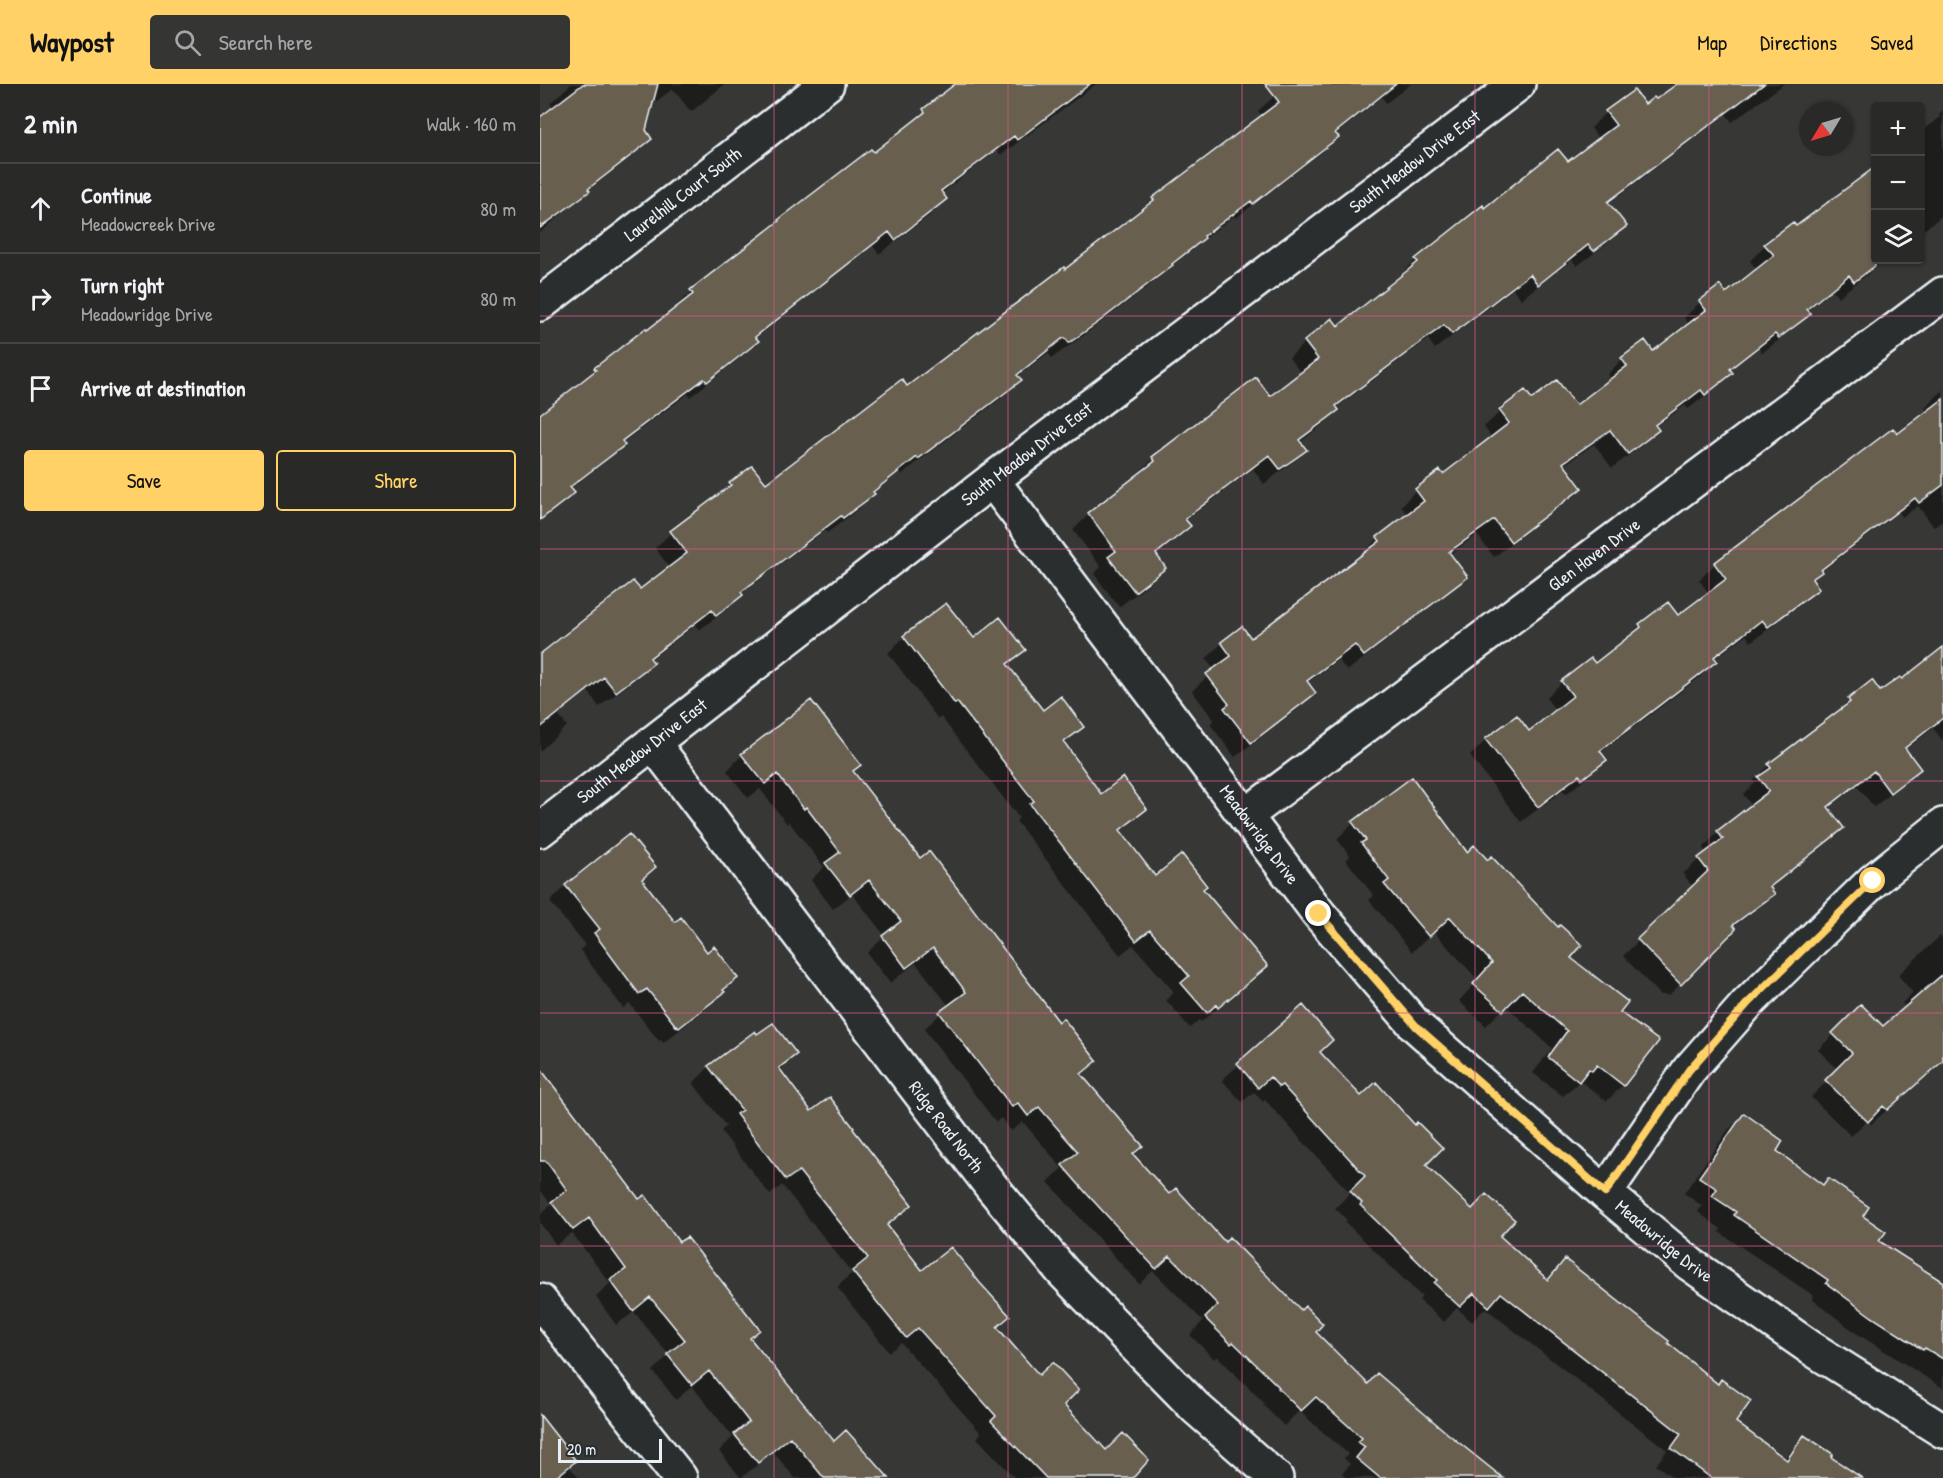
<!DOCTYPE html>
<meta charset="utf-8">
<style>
body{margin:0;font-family:"Patrick Hand",sans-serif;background:#353534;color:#f1f3f6}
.controls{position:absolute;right:18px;top:18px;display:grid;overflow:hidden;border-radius:6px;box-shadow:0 2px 4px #0004}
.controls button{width:54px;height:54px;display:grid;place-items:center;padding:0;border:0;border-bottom:2px solid #454545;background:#292928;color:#f1f3f6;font:30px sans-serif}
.compass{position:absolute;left:1259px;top:18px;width:54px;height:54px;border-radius:50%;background:#292928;box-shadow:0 2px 4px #0004;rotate:232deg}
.scale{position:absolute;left:18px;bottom:15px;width:104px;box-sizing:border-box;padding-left:6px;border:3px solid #e8f1f8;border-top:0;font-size:16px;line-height:21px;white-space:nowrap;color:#e8f1f8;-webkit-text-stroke:4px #2a2d2e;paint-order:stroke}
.stop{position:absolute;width:18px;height:18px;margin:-14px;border:4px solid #ffd166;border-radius:50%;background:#fff}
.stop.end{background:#ffd166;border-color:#fff;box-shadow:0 2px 6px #0008}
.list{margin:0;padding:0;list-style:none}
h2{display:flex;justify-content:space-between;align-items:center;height:78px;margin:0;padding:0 24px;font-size:26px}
h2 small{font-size:20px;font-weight:400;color:#a5a6a8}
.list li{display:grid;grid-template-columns:39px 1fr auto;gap:18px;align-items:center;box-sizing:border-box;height:90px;padding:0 24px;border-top:2px solid #454545}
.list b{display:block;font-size:22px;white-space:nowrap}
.list p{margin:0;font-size:20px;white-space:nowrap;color:#a5a6a8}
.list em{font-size:20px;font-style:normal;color:#a5a6a8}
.actions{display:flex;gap:12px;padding:18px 24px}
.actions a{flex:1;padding:14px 0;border:2px solid #ffd166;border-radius:6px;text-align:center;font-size:21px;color:#ffd166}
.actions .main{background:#ffd166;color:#111}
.icon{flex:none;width:33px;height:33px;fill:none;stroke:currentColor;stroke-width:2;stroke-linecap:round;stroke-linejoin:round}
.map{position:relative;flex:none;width:1403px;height:1394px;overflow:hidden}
header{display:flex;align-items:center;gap:36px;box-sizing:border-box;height:84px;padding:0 30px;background:#ffd166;color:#111}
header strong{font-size:28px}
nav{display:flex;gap:33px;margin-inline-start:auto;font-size:21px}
.search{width:420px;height:54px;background:#353534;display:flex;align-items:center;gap:15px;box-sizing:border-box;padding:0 21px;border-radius:6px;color:#a5a6a8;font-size:22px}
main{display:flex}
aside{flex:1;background:#292928}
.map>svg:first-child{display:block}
.shadow{fill:#0007}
.building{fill:#695f50;stroke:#e8f1f8;stroke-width:1.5}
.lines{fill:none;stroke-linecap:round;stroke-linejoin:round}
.minor-casing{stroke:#e8f1f8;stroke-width:38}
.minor{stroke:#2a2d2e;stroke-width:33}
.route{stroke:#ffd166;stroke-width:8}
.grid{fill:none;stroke:#cd598a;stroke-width:1.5;stroke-opacity:0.55}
.labels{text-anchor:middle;stroke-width:6;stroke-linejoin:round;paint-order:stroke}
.street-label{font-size:18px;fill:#e8f1f8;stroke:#2a2d2e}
</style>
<header>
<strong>Waypost</strong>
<div class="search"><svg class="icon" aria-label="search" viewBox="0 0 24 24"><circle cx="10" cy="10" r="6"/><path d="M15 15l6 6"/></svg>Search here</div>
<nav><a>Map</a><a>Directions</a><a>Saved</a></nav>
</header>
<main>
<aside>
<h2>2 min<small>Walk · 160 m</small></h2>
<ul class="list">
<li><svg class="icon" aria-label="ahead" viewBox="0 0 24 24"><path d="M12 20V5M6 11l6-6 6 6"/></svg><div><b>Continue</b><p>Meadowcreek Drive</p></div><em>80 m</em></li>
<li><svg class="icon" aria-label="right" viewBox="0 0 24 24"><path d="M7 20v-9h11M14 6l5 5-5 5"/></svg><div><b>Turn right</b><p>Meadowridge Drive</p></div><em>80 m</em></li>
<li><svg class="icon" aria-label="arrive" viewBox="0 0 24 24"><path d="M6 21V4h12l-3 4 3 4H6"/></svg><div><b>Arrive at destination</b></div></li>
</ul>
<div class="actions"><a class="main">Save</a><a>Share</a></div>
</aside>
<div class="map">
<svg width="1403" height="1394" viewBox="0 0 1403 1394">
<rect width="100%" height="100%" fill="#373735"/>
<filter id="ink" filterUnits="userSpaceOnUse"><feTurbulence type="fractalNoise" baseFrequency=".0167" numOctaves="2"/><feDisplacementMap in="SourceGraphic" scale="12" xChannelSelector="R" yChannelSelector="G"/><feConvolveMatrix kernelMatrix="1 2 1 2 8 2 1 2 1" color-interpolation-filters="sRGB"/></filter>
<g filter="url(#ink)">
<path class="shadow" d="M31,0H185L151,28L133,5L111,21L104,47L110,54L95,70L46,108L0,149V35L14,24L10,19Z
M428,0H556L461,71L457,66L401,110L405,115L390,131L339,170L333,162L267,213L215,255L217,257L201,273L150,313L148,310L82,359L83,360L67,376L30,405L33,409L17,424L0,437V332L39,301L55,285L137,225L135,223L151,208L227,148L239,137L331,67L333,70Z
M748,0H871L846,19L842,13L795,51L797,53L781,69L696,134L694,132L656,161L615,197L543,252L512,274L508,269L505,271L477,293L480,296L464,312L362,390L360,388L332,410L317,426L287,449L285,446L201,510L186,526L159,546L155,541L110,576L112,579L96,595L59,623L48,607L18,631L27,642L0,667V572L99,507L130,484L115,464L131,449L212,384L225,401L367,304L525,187L602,126L613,115L722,32L718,27Z
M1139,0H1244L1192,38L1186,30L1068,120L1085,142L1069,158L1037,182L1032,176L981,215L973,205L895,265L888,255L796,324L797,326L781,342L759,359L765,366L749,381L724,400L713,385L645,437L649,442L633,458L616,472L624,484L609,500L579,523L554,490L561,483L533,446L549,430L598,392L597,390L613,375L730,314L762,290L749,274L765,258L798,244L861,193L860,191L876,176L942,124L944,126L1028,79L1059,55L1051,44L1066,28L1104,22L1116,17Z
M1403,26V131L1380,149V48L1400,33L1399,31Z
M1336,83V176H1342L1328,190L1298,213L1293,206L1266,227L1269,230L1253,245L1222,269L1219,264L1189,287L1191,289L1175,304L1148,325L1145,321L1115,343L1117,346L1101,362L1072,384L1054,360L1023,382L1040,403L1024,419L954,473L937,451L909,471L926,493L910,508L807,587L798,576L767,599L774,609L758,625L695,673L670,640L674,636L652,607L674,586L666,575L682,559L702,544L711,556L823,471L822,470L838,454L868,431L861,422L876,406L902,392L952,354L944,343L960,328L985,308L992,317L1036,323L1071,296L1067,291L1082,275L1112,269L1149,241L1144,234L1160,218L1179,203L1186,211L1217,186L1210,177L1225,161L1256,145Z
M1403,306V437L1394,443L1378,422L1362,433L1359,428L1278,490L1271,497L1277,504L1261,520L1211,558L1206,551L1174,575L1175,577L1160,593L1060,669L1065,676L1049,692L1026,710L1023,706L981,738L930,672L946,656L989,649L1016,627L1006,614L1022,598L1054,581L1084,557L1100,541L1138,533L1169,509L1159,496L1175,480L1353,346L1357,352L1388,328L1385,324Z
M406,521L433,556L484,566L467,582L503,628L542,642L523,661L561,712L605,725L580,748L615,794L726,881L710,897L661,938L659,936L650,944L626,916L634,908L593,861L580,871L476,737L479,734L401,633L398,635L348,569L364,553Z
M1403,565V657L1393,644L1365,666L1379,684L1363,700L1334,723L1317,702L1287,725L1302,744L1286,760L1229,805L1233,809L1217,825L1193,843L1161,880L1129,911H1120L1083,872L1153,803L1143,790L1166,769L1163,764L1178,748L1212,722L1203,710L1215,699L1213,697L1229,681L1293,632L1309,616L1331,598L1340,609L1361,598Z
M202,671L312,688L380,776L518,940L555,977L541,991L592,1071L628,1112L684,1160L827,1301L941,1394H806L802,1390L810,1380L804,1374L808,1370L759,1327L744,1342L723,1321L725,1320L677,1272L674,1275L650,1251L663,1237L613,1187L599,1200L508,1098L522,1084L483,1038L471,1047L461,1034L456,1038L384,945L409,922L376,879L350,899L327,869L345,852L312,810L293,825L271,796L284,783L249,738L247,740L220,705L208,714L187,687Z
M872,695L927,771L1029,874L1078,928L1117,958L1083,1001L1067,1017L1040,997L1023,1012L993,989L1012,964L966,922L946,942L919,917L938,896L894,848L872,868L829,816L834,812L806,776L810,772L797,755L813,739Z
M89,752L114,783L101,796L135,840L196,894L167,924L123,959L121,956L119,957L90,920L83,924L40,866L45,861L10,818L26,802Z
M1400,852L1403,855V977L1331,1040L1327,1037L1311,1052L1271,1013L1298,986L1278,966L1321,922L1343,944L1366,924L1362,919L1373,909L1358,891Z
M763,923L779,968L884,1081L1006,1196L1025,1177L1194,1338L1244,1375L1264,1353L1320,1394H1134L1116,1381L1127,1366L945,1224L932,1238L917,1224L904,1238L879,1216L882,1213L805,1138L807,1136L795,1124L810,1109L725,1016L723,1018L714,1008L702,1018L682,996Z
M255,970L239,987L271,1029L311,1046L370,1121L347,1143L382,1188L456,1244L522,1321L589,1394H475L437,1354L441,1349L361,1259L349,1268L297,1203L312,1189L242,1101L230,1111L181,1047L186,1042L153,999L169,983Z
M0,987L99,1117L218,1246L209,1255L294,1359L347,1394H255L233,1368L201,1394L179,1367L193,1353L152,1302L136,1316L113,1287L129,1271L94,1228L76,1241L56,1213L70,1199L32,1149L16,1161L0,1139V1131L11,1120L0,1106Z
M1204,1031L1234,1067L1282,1102L1288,1095L1321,1132L1337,1158L1403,1200V1304L1316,1249L1272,1215L1274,1212L1179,1148L1181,1145L1158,1128L1162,1122L1144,1109L1188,1046Z
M0,1358L29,1382L39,1394H0Z"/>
<path class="building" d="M43,0H118L106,46L112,55L48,105L50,107L0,144V33Z
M415,0H550L477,56L474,52L401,107L407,115L355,156L349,148L215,253L219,257L167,298L164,295L82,357L85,361L30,403L35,409L0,436V330L56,286L54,284L106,244L107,246L153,210L150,206L239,137L238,136L331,65L334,68L385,28L383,25Z
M725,0H856L795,49L799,53L741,98L713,120L711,117L664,152L665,154L632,180L633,181L560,237L529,259L525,254L522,255L477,291L482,296L378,375L377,373L333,408L335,410L303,434L301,432L201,508L203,511L176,532L172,526L110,574L114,579L76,608L64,593L0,644V570L93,497L100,505L147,469L130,447L191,401L189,399L212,382L226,399L362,295L367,302L524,183L525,185L614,116L612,114L739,18Z
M1137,0H1224L1068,118L1087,142L1054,167L1048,161L998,201L990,190L912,250L904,241L796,322L799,326L759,356L767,366L740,385L729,371L645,435L651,442L616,470L626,484L595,508L568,473L576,467L548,429L615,377L612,373L716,293L730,312L778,275L764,257L792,234L798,242L878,178L875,175L943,121L944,124L1018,65L1028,77L1076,41L1065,27L1094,6L1105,20L1114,13L1116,15Z
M1335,83V182L1314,198L1309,191L1267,225L1271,230L1239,254L1235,250L1190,285L1193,289L1165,311L1161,306L1115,341L1119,346L1088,370L1070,346L1023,379L1042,404L971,458L954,436L909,468L928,493L824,572L815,561L767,597L776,609L711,659L684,624L689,620L666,590L691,572L681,558L702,542L711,554L840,457L837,453L884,417L875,405L900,386L903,390L969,339L959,326L985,306L992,315L1017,296L1036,321L1087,282L1081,274L1105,256L1113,267L1166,226L1159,217L1180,201L1186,209L1234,171L1224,160L1253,138L1256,142Z
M1403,315V401L1379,419L1375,414L1281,486L1282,488L1272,495L1279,505L1228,543L1222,536L1174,573L1177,577L1060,667L1067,676L1042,695L1039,691L998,723L945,655L977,631L989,647L1033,612L1021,597L1051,574L1055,579L1101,543L1099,540L1128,518L1138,531L1186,495L1174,479L1353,344L1357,350Z
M406,519L434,554L460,533L486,566L467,580L503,626L521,612L544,643L524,658L561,710L583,693L607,725L580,746L615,792L642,770L667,802L663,805L728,882L678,924L676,921L667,929L641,899L649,892L610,846L596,857L490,720L494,717L417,618L415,620L363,552Z
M1403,563V634L1365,664L1381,685L1350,709L1334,687L1288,723L1304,744L1230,803L1235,810L1193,841L1196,845L1141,901L1097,855L1168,787L1158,774L1183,755L1177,747L1229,707L1218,693L1231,684L1228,680L1310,618L1308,615L1332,596L1340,607L1360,593L1362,595Z
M271,616L321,681L313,687L380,774L389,767L519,938L523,934L557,977L541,990L603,1062L593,1070L629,1110L636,1104L685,1158L689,1153L761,1226L765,1222L783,1240L776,1248L828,1300L837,1289L907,1349L963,1394H840L816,1374L825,1363L818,1358L822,1354L776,1313L761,1327L738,1304L739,1303L693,1258L691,1260L665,1234L678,1221L630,1172L616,1185L547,1110L522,1081L538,1068L499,1023L488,1032L478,1019L472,1023L399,928L426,908L393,864L366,884L342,852L361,837L329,796L310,811L285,779L300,768L266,723L264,725L237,690L225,700L201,670Z
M872,693L927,768L934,761L948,776L951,772L1018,843L1020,841L1042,861L1031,874L1088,918L1080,928L1119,957L1084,1002L1057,981L1052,987L1049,985L1039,998L1008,973L1027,947L982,907L963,927L933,900L952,879L910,833L889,853L844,800L849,796L821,759L826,756L812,738Z
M89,750L116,783L102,795L135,838L141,833L167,868L174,862L198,894L183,906L185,908L139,944L137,941L136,942L107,905L99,910L54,849L60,845L25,801Z
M1403,890V977L1347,1026L1343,1022L1328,1038L1285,996L1312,969L1292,949L1321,920L1343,942Z
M763,921L793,956L780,968L821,1012L836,998L875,1041L877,1038L903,1064L886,1081L932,1125L946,1110L975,1136L960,1152L1008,1196L1025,1175L1129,1257L1128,1259L1178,1300L1181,1295L1211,1317L1196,1338L1247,1376L1264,1351L1293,1370L1291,1373L1322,1394H1171L1131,1364L1141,1350L961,1209L949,1223L934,1209L920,1223L894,1199L897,1196L820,1121L822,1119L810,1107L825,1092L742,1001L739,1003L730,993L718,1004L697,979Z
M233,939L257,970L239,984L271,1027L290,1013L314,1044L313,1045L372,1121L347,1141L382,1186L411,1163L440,1199L470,1232L457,1243L499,1291L513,1278L539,1306L524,1321L566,1366L583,1349L609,1376L593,1394H506L451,1337L456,1332L378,1244L366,1254L312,1187L328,1174L259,1087L246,1096L196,1030L202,1026L168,982L215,947L217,950Z
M0,984L99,1115L105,1111L139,1158L147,1153L220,1246L210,1254L294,1357L306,1346L349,1394H284L250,1353L218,1379L194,1350L209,1338L169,1287L152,1301L127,1270L145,1256L110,1213L93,1227L70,1196L86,1185L49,1134L33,1146L11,1118L27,1106L6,1077H0Z
M1204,1029L1243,1057L1237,1067L1283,1101L1288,1094L1329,1123L1323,1132L1346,1148L1339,1157L1403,1198V1275L1385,1264L1383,1266L1332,1233L1286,1199L1288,1196L1194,1131L1196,1128L1172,1112L1177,1105L1159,1093Z
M0,1331L36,1377L15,1394H0Z"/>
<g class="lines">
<defs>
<g id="minor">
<path id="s1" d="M0,220L287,0"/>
<path id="s2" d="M452,396L779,830L876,942L1065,1109L1150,1180L1271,1264L1403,1347"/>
<path id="s3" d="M113,659L451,1102L523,1188L656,1324L736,1394"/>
<path id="s4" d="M705,732L1403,210"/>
<path id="s5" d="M0,746L452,396L978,0"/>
<path d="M1065,1109L1149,986L1207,920L1333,797L1403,741"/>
<path d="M0,1217L140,1394"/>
</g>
</defs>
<use href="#minor" class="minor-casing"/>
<use href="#minor" class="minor"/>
</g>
</g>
<g class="lines" filter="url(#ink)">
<path class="route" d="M779,830L876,942L1065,1109L1149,986L1207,920L1333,797"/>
</g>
<path class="grid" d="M234,0V1394M468,0V1394M702,0V1394M935,0V1394M1169,0V1394M0,232H1403M0,465H1403M0,697H1403M0,929H1403M0,1162H1403"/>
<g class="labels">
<g class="street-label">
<text dy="6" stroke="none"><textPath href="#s5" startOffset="1101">South Meadow Drive East</textPath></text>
<text dy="6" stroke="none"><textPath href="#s1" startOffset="180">Laurelhill Court South</textPath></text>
<text dy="6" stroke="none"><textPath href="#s5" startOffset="615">South Meadow Drive East</textPath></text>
<text dy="6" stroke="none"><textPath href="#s4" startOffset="436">Glen Haven Drive</textPath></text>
<text dy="6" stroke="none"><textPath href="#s5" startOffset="129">South Meadow Drive East</textPath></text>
<text dy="6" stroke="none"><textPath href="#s2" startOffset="444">Meadowridge Drive</textPath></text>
<text dy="6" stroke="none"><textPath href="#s3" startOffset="483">Ridge Road North</textPath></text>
<text dy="6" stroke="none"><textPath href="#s2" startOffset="1020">Meadowridge Drive</textPath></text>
</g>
</g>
</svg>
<div class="controls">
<button>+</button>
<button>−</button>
<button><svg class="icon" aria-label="layers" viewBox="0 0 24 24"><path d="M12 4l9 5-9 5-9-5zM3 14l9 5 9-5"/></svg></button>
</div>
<svg class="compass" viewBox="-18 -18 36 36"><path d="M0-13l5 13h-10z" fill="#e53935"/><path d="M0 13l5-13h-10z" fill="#a5a6a8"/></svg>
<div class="scale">20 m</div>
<div class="stop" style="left:1333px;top:797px"></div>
<div class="stop end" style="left:779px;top:830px"></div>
</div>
</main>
